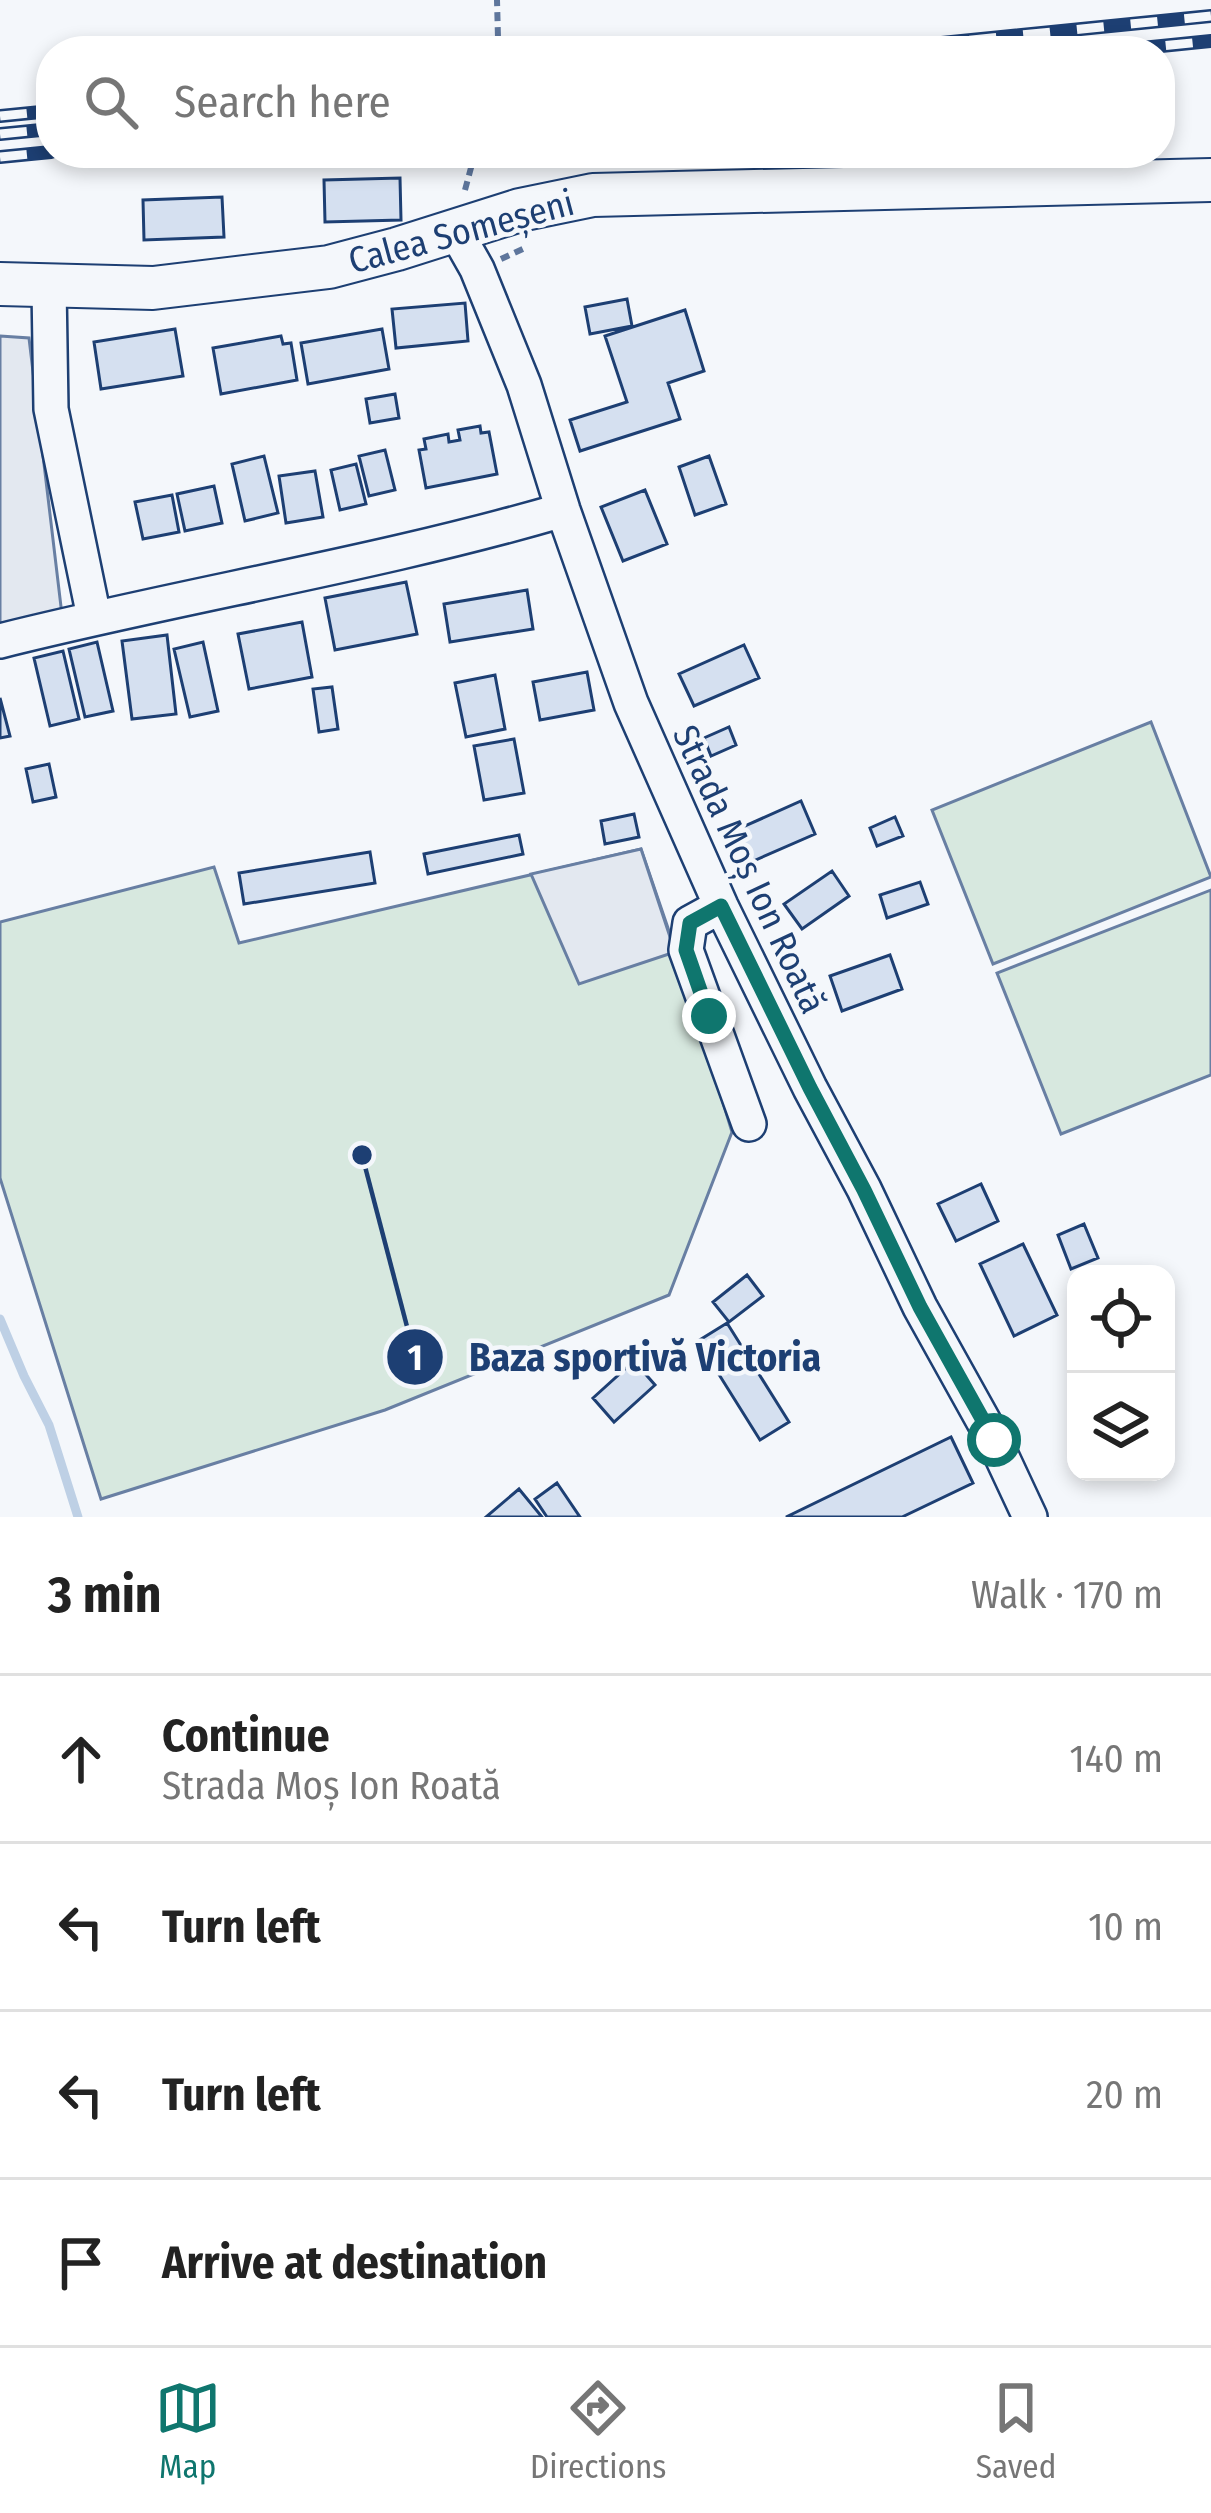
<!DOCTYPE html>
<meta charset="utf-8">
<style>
body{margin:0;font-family:"Fira Sans Condensed",sans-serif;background:#f2f2f2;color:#222}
.controls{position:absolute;right:36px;bottom:36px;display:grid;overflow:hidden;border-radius:24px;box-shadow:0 6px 18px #0003}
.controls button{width:108px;height:108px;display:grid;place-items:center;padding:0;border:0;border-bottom:3px solid #e0e0e0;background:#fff;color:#222;font:60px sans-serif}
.stop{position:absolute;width:36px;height:36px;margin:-27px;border:9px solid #0f766e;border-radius:50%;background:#fff}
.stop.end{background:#0f766e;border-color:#fff;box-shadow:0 3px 12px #0008}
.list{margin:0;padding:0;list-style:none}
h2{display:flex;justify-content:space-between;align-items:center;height:156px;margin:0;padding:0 48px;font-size:51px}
h2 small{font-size:39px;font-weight:400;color:#767676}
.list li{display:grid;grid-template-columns:78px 1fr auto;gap:36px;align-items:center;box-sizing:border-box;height:168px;padding:0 48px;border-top:3px solid #e0e0e0}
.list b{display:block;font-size:45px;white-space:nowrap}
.list p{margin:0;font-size:39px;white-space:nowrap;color:#767676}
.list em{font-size:39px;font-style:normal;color:#767676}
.icon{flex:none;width:66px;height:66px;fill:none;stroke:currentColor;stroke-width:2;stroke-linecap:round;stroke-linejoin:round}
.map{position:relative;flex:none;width:1211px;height:1517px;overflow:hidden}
.search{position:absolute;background:#fff;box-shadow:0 6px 18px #0003;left:36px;right:36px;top:36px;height:132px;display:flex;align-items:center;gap:30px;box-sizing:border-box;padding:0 42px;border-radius:48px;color:#767676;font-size:45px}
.sheet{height:828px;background:#fff}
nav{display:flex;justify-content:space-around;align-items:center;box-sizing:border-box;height:168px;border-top:3px solid #e0e0e0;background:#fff;font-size:33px;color:#767676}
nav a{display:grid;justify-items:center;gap:6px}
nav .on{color:#0f766e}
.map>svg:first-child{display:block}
.green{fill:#d7e8df;stroke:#687fa3;stroke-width:3}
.parking{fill:#e3e8f0;stroke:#687fa3;stroke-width:3}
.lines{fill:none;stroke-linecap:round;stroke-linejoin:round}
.stream{stroke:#bed0e5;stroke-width:9}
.building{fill:#d5e0f0;stroke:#1d3f73;stroke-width:3}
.minor-casing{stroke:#1d3f73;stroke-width:38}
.major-casing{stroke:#1d3f73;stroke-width:46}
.path{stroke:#5e769c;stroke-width:6;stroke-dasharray:9 6;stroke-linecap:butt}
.minor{stroke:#f4f7fb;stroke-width:33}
.major{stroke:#f4f7fb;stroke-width:42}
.rail-casing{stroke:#1d3f73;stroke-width:14}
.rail{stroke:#f4f7fb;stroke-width:9;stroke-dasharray:27;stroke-linecap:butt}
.route{stroke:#0f766e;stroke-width:15}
.labels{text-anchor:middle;stroke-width:9;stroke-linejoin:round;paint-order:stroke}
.street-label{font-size:36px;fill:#1d3f73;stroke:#f4f7fb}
.leader{fill:none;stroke:#1d3f73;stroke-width:4.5}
.callout-dot{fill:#1d3f73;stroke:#f4f7fb;stroke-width:4.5}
.mark-label{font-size:36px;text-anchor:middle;font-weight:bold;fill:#fff}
.callout-label{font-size:39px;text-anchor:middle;font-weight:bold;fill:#1d3f73;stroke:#f4f7fb;stroke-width:9;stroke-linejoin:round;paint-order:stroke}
</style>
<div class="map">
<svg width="1211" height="1517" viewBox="0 0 1211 1517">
<rect width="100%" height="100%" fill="#f4f7fb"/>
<path class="green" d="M1151,722L1211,877L993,964L932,810Z
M641,849L683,972L732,1132L669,1295L385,1410L101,1499L0,1178V922L214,867L239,943Z
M1211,890V1075L1061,1134L997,973Z"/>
<path class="parking" d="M0,336L29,338L62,615L0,629Z
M641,849L675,952L579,984L531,874Z"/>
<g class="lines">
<path class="stream" d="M0,1319L24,1376L49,1425L78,1517"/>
</g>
<path class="building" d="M400,178L401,220L325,222L324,180Z
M222,197L224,237L144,240L143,200Z
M627,299L632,326L590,334L585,307Z
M465,303L468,341L396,348L392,309Z
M685,310L704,371L668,383L680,419L580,451L570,420L627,402L605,336Z
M175,329L183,376L101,389L94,342Z
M382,329L389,369L308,384L301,343Z
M281,336L283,344L291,343L297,380L221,394L213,348Z
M395,394L399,418L370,423L366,399Z
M480,426L481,433L489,432L497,474L426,488L419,450L426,449L424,439L448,434L449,442L460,440L458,430Z
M385,450L395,490L369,496L359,456Z
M264,456L278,513L245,521L232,464Z
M709,456L726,504L695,515L679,467Z
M356,464L366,504L340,510L331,470Z
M315,471L323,517L286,523L279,476Z
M214,486L222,523L185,531L177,494Z
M645,490L667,544L623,561L601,507Z
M172,495L179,532L143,539L135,502Z
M406,582L417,634L335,650L325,598Z
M527,590L533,629L450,642L444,604Z
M302,622L312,677L249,689L238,634Z
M167,635L176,714L132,719L122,641Z
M97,642L113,711L85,717L69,649Z
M203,642L218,711L190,717L174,649Z
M744,645L759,678L694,706L679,674Z
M63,651L79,719L50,726L34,658Z
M587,672L594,710L540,720L533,682Z
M495,675L505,729L466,737L455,683Z
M332,687L338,729L319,732L313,689Z
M0,698L10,736L0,738Z
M729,727L736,745L711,756L704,738Z
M514,739L524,793L484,800L474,746Z
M49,764L56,797L33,802L26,769Z
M801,801L815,834L751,862L736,830Z
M634,814L639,837L605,844L601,821Z
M895,817L903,836L877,846L870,828Z
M519,835L523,854L428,874L424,854Z
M370,852L375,883L244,904L239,873Z
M832,871L849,896L802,929L784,904Z
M920,882L928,904L887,918L880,895Z
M890,955L902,989L842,1011L830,976Z
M981,1184L998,1221L956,1241L938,1204Z
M1084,1224L1098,1258L1071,1269L1058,1235Z
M1023,1244L1057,1315L1014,1336L980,1264Z
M747,1275L763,1296L729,1322L713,1302Z
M727,1323L789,1422L760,1440L698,1341Z
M634,1361L655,1385L614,1422L593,1398Z
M951,1437L973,1483L902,1517H786Z
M557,1483L580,1517H547L535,1499Z
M519,1489L542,1517H486Z"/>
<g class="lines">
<defs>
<path id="minor" d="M455,230L477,269L524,385L563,510L631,703L721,906L810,1088L864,1189L920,1307L994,1440L1030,1517
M49,287L51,409L94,617
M0,641C187,594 378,564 563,510
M721,906L690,923L686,950L749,1124"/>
<path id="major" d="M0,284L153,288L329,267L397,249L520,210L593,195L1211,180"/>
</defs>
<use href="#minor" class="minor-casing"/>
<use href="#major" class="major-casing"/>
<path class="path" d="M496,51L498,38L497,0
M465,190L475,153
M501,259L527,247"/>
<use href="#minor" class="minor"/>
<use href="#major" class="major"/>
<defs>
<path id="rail" d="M862,51L1211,16
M1112,51L1211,41
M0,116L51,111
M0,134L51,129
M0,157L51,152"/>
</defs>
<use href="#rail" class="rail-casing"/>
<use href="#rail" class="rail"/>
</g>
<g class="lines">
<path class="route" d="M709,1016L686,950L690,923L721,906L810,1088L864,1190L920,1307L994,1440"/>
</g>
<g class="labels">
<g class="street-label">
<text transform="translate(461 231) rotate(-15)" y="13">Calea Someșeni</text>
<text transform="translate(750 869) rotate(65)" y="13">Strada Moș Ion Roată</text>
</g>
</g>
<path class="leader" d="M362 1155L415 1357"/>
<g class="callout-dot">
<circle cx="362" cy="1155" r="12"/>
<circle cx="415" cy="1357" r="30"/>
</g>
<g class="mark-label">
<text x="415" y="1370">1</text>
</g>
<g class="callout-label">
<text x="645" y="1371">Baza sportivă Victoria</text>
</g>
</svg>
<div class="controls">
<button><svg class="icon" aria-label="locate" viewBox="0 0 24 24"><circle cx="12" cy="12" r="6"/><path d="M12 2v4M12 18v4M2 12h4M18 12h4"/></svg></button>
<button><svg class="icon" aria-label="layers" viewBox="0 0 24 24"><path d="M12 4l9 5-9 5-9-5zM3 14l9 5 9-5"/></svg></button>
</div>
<div class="stop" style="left:994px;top:1440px"></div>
<div class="stop end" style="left:709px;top:1016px"></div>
<div class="search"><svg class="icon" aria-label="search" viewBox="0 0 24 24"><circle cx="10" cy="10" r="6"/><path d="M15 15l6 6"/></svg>Search here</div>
</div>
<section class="sheet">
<h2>3 min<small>Walk · 170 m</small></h2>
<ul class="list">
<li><svg class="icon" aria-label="ahead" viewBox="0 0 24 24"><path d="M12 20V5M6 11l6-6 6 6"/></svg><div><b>Continue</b><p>Strada Moș Ion Roată</p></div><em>140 m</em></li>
<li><svg class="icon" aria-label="left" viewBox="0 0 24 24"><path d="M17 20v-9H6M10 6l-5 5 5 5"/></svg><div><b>Turn left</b></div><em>10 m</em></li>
<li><svg class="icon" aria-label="left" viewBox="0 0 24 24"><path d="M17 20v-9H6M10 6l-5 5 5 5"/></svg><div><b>Turn left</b></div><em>20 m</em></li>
<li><svg class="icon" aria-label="arrive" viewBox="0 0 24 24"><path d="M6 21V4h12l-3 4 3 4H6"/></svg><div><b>Arrive at destination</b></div></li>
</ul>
</section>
<nav>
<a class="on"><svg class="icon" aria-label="map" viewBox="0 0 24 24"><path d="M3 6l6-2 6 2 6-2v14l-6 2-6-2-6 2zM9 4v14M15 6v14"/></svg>Map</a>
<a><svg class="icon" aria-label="directions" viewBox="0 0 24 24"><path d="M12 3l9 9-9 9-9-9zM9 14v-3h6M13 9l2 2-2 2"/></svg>Directions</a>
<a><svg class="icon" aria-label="saved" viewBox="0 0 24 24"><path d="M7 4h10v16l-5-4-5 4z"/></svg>Saved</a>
</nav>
